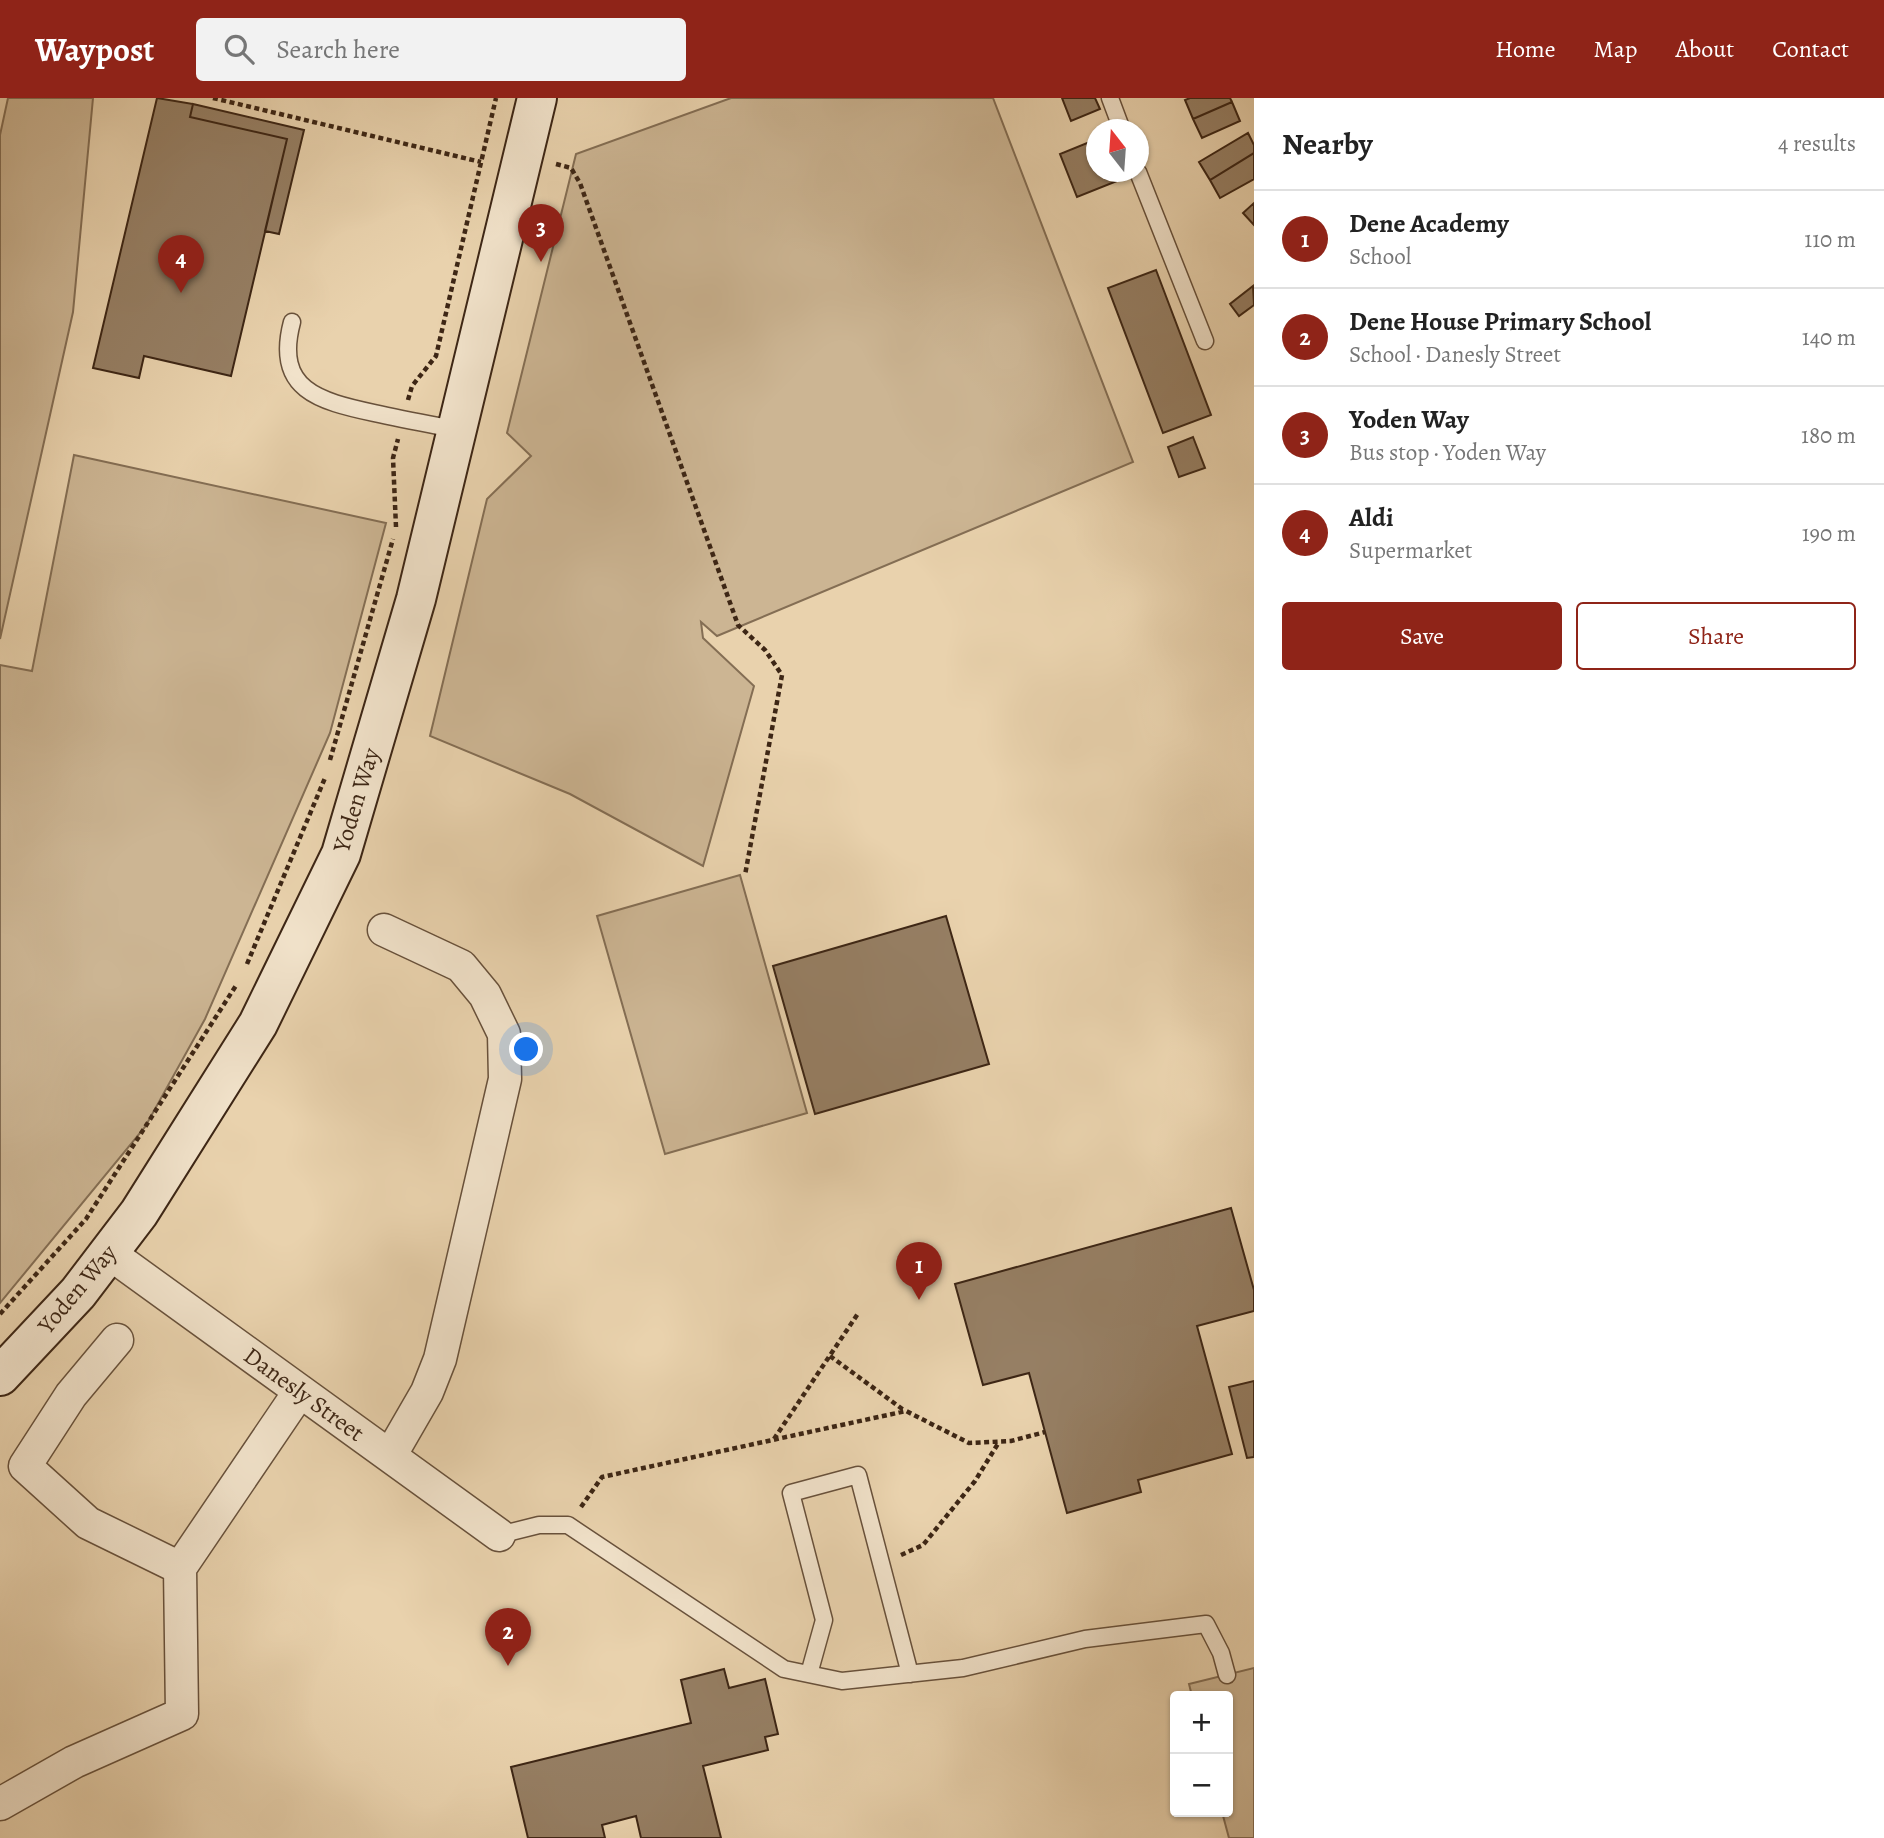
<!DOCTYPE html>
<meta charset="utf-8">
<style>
body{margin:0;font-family:Alegreya,serif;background:#f2f2f2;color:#222}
.controls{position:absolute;right:21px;bottom:21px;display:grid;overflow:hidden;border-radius:7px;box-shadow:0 2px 5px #0004}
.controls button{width:63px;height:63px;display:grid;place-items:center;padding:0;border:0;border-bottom:2px solid #e0e0e0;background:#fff;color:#222;font:35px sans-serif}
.compass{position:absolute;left:1086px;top:21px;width:63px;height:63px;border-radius:50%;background:#fff;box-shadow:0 2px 5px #0004;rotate:343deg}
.you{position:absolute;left:527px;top:952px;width:24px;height:24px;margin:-18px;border:5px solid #fff;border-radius:50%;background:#1a73e8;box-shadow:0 0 0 10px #1a73e833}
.badge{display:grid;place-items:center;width:46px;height:46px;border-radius:50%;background:#8f2418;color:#fff;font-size:23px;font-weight:700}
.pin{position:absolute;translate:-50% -58px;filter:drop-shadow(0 2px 4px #0008)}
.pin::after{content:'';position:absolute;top:37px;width:24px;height:21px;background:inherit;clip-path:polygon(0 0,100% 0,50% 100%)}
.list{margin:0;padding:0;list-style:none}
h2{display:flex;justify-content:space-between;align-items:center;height:91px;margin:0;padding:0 28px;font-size:30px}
h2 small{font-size:23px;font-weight:400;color:#767676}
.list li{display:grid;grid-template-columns:46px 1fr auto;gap:21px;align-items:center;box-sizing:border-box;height:98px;padding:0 28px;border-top:2px solid #e0e0e0}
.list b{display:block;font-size:26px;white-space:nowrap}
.list p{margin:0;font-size:23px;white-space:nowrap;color:#767676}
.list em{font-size:23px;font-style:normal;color:#767676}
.actions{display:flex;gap:14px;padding:21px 28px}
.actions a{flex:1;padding:16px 0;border:2px solid #8f2418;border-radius:7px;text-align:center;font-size:24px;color:#8f2418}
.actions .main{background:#8f2418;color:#fff}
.icon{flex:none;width:38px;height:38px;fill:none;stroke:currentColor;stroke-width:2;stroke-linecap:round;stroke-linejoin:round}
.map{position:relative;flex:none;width:1254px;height:1740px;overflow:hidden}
header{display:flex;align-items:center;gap:42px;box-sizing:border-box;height:98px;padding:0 35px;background:#8f2418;color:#fff}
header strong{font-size:33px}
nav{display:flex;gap:38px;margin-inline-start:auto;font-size:24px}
.search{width:490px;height:63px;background:#f2f2f2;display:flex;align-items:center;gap:18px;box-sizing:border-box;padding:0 24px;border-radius:7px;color:#767676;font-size:26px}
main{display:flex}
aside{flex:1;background:#fff}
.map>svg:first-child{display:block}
.green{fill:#ccb593;stroke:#846e54;stroke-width:2}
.building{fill:#967f64;stroke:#3d2615;stroke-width:2}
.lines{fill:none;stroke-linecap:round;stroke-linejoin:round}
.service-casing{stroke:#68513b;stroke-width:19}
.minor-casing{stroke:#68513b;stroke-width:35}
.secondary-casing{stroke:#3d2615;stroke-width:42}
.path{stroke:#3d2615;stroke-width:4.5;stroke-dasharray:5 3.5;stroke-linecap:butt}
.service{stroke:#f1e2ca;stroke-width:16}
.minor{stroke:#f1e2ca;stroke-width:32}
.secondary{stroke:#f1e2ca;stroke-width:38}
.labels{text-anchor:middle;stroke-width:5;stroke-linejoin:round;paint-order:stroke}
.street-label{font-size:24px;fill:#3d2615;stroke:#f1e2ca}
</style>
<header>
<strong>Waypost</strong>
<div class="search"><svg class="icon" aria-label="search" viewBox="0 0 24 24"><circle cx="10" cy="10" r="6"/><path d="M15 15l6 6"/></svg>Search here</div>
<nav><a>Home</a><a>Map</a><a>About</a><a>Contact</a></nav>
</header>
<main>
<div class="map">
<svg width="1254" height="1740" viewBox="0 0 1254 1740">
<rect width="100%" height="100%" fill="#e9d2ad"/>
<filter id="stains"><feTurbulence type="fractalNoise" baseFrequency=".00286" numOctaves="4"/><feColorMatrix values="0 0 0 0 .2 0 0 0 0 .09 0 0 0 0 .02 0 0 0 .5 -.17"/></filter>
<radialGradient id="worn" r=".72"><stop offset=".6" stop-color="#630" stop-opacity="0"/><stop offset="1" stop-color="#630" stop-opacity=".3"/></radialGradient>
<path class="green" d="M8,0H93L73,214L0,541V37Z
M731,0H993L1133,364L717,538L701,524L703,540L754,588L703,768L570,696L430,638L487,401L531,358L507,335L576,56Z
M74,357L386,425L330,635L205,921L145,1029L0,1205V567L32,573Z
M740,777L807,1015L665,1056L597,818Z
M1254,1570V1740H1229L1222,1714H1228V1598H1192L1189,1586Z"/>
<path class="building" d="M157,0L193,6L190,19L287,41L231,278L144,258L139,280L93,270Z
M1062,0H1095L1100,11L1071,23Z
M1190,0H1230L1232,4L1193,21L1185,2Z
M1232,4L1240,23L1202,40L1193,21Z
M193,6L304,32L279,136L265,133L287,41L190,19Z
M1248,35L1254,47V55L1210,82L1199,64Z
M1097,41V74H1130L1132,77L1077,99L1060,56Z
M1254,55V81L1220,100L1210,82Z
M1254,105V127L1243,115Z
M1156,172L1211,317L1163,335L1108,190Z
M1253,188L1254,207L1239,218L1230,206Z
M1193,339L1205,370L1179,379L1168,349Z
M946,818L989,966L815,1016L773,868Z
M1231,1110L1254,1192V1213L1197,1228L1232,1356L1138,1382L1141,1394L1067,1415L1029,1275L983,1287L955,1186Z
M1254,1283V1359L1247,1360L1229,1289Z
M724,1571L729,1590L765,1581L778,1636L765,1639L768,1652L703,1668L721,1740H641L636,1718L602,1727L605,1740H528L511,1669L691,1625L681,1582Z"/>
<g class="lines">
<defs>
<path id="service" d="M1110,0L1122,32
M1138,74L1205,243
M292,224C274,292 319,303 374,315C401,321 428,326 454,331
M499,1437L539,1427H568L784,1571L842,1583L963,1570L1085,1541L1206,1526L1221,1555L1227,1577
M809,1576L824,1522L791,1395L858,1377L910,1576"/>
<path id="minor" d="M384,832L461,868L485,897L504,936L505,981L440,1261L427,1294L390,1358
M109,1155L499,1437
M117,1242L71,1297L25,1368L88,1425L180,1470L300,1293
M0,1706L74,1664L182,1616L180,1470"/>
<path id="secondary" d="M0,1278L78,1195L139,1115L258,926L341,756L416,501L537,0"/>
</defs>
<use href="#service" class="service-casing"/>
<use href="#minor" class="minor-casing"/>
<use href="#secondary" class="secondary-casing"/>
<path class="path" d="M213,0L481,64
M556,66L571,70L580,85L738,527L765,552L782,577L745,777
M408,302L412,288L436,258L496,0
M396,429L393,360L398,341
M330,662L393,441
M247,866L325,680
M0,1216L86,1121L237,886
M830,1258L905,1313
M774,1341L859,1214
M581,1409L602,1379L906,1313L969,1345L1011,1343L1045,1334
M901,1457L923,1447L975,1383L999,1344"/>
<use href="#service" class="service"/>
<use href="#minor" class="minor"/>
<use href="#secondary" class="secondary"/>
</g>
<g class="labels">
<g class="street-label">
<text transform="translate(356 702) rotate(-73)" y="8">Yoden Way</text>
<text transform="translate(77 1191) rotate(-50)" y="8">Yoden Way</text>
<text transform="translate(304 1296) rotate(36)" y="8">Danesly Street</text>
</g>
</g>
<rect width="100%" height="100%" filter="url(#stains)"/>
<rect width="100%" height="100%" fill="url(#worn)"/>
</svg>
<div class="controls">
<button>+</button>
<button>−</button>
</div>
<svg class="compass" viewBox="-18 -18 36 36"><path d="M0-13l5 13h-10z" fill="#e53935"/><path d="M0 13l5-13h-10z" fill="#767676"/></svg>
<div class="you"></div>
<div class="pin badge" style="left:919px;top:1202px">1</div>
<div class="pin badge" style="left:508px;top:1568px">2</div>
<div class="pin badge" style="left:541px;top:164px">3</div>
<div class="pin badge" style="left:181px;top:195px">4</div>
</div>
<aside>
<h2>Nearby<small>4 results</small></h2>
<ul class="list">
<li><span class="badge">1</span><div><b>Dene Academy</b><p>School</p></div><em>110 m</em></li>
<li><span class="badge">2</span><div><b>Dene House Primary School</b><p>School · Danesly Street</p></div><em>140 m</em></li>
<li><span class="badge">3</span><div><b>Yoden Way</b><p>Bus stop · Yoden Way</p></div><em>180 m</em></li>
<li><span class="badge">4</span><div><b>Aldi</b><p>Supermarket</p></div><em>190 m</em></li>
</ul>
<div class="actions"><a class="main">Save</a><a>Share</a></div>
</aside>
</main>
